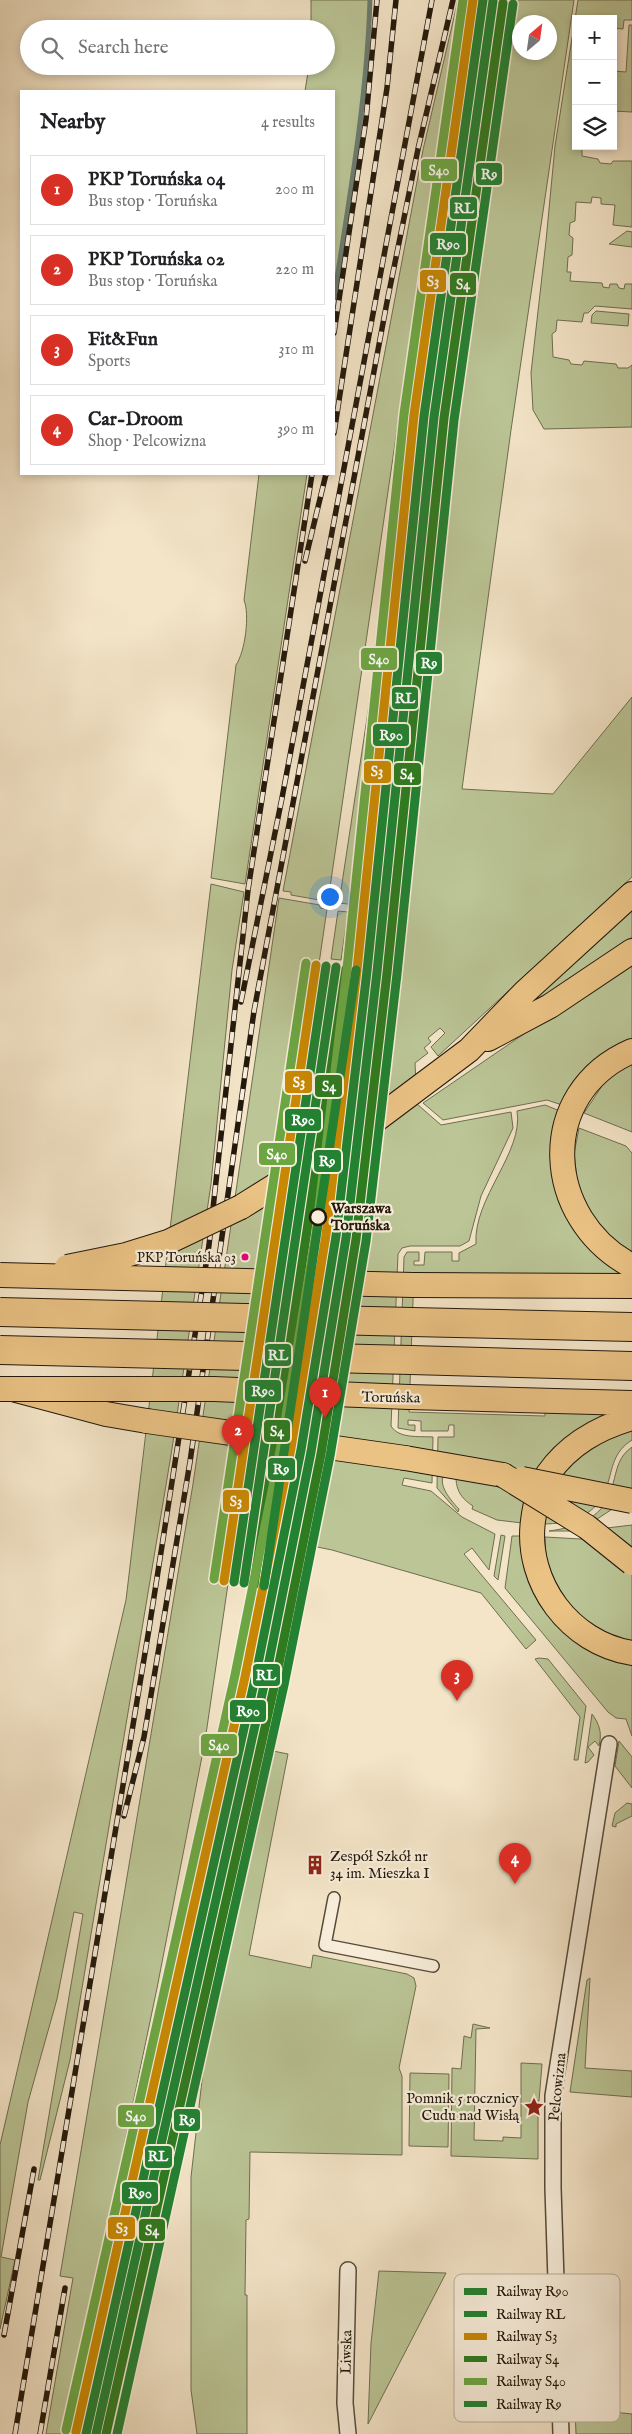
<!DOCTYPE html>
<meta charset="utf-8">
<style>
body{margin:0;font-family:"IM FELL English",serif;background:#f2f2f2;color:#202124}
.controls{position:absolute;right:15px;top:15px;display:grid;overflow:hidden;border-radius:0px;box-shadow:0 2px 8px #0003}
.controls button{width:45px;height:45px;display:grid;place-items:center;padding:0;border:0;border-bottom:1px solid #e0e0e0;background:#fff;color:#202124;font:25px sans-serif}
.compass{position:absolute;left:512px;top:15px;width:45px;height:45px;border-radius:50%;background:#fff;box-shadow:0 2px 8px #0003;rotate:29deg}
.you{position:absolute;left:329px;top:896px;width:18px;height:18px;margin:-12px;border:4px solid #fff;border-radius:50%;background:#1a73e8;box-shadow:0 0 0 8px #1a73e833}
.badge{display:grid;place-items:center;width:32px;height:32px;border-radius:50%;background:#d93025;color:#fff;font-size:16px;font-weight:700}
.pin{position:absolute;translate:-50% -41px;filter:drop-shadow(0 1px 2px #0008)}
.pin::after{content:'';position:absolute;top:26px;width:18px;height:15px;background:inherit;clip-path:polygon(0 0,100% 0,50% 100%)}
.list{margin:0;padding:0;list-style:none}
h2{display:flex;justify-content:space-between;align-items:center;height:65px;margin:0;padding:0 20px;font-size:21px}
h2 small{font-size:16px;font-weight:400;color:#757577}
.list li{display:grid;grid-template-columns:32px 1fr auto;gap:15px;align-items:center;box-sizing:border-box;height:70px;margin:0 10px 10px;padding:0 10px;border:1px solid #e0e0e0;border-radius:0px}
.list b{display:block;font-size:19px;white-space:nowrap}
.list p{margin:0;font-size:16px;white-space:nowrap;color:#757577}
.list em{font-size:16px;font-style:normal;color:#757577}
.icon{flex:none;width:28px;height:28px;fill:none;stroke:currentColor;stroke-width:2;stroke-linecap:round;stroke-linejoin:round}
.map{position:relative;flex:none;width:632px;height:2434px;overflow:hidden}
.search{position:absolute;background:#fff;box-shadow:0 2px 8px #0003;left:20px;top:20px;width:315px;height:55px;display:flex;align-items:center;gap:12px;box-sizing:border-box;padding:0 18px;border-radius:28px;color:#757577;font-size:19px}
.panel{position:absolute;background:#fff;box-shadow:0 2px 8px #0003;left:20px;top:90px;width:315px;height:385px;border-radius:0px}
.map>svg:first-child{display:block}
.green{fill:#bbc596;stroke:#6e6e50;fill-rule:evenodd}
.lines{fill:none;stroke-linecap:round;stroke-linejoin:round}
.stream{stroke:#6b7c6f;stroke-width:5}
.pedestrian-casing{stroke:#564b3a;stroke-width:14}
.minor-casing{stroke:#564b3a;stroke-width:18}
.primary-casing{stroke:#22180b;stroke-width:26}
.motorway-casing{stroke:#22180b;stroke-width:30}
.pedestrian{stroke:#f8eedb;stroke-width:11}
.minor{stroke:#f8eedb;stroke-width:15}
.primary{stroke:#eac284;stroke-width:24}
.motorway{stroke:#eac284;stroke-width:28}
.rail-casing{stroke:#22180b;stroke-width:5.5}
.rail{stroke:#f8eedb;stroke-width:4;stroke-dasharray:11;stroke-linecap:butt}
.primary-bridge-casing{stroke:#22180b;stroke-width:26;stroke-linecap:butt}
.motorway-bridge-casing{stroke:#22180b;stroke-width:30;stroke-linecap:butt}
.primary-bridge{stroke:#eac284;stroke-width:24}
.motorway-bridge{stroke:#eac284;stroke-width:28}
.rail-1-casing{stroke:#f8eedb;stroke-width:12}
.rail-2-casing{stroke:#f8eedb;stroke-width:12}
.rail-3-casing{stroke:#f8eedb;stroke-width:12}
.rail-4-casing{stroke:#f8eedb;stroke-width:12}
.rail-5-casing{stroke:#f8eedb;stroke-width:12}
.rail-6-casing{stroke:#f8eedb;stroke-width:12}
.rail-1{stroke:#238132;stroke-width:9}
.rail-2{stroke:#238132;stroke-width:9}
.rail-3{stroke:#c88803;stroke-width:9}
.rail-4{stroke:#2f7b20;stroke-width:9}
.rail-5{stroke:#6ca643;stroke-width:9}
.rail-6{stroke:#238132;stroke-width:9}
.stop-dot{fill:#f8eedb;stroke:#22180b;stroke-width:2.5}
.bus-dot{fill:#e5007d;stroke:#f8eedb;stroke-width:2}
.labels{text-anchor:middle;stroke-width:4.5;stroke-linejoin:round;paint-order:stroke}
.bus-label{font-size:14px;fill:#22180b;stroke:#f8eedb;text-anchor:end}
.stop-label{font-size:15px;font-weight:bold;fill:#22180b;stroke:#f8eedb;text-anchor:start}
.street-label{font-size:15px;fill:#22180b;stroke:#f8eedb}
.poi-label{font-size:15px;fill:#22180b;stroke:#f8eedb;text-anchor:start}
.key{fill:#f8eedb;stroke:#b8ae9d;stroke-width:1}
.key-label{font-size:14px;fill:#22180b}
.line-badge{stroke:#f8eedb;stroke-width:2}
.badge-label{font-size:14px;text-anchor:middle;font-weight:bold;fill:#fff}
</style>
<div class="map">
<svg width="632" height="2434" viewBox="0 0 632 2434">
<rect width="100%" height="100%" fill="#f4e5c8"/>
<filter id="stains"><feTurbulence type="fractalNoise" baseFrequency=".004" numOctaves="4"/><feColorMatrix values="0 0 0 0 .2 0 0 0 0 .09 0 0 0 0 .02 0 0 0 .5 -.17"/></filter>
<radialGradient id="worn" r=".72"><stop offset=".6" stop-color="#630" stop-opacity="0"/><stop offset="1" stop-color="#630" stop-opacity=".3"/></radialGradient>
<path class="green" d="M311,0H370C367,100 349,200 334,298V91H305L309,66H326V29H311Z
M458,0H460L328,901H325L291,895V892L283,891L423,150Z
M492,0H574L511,430L462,789L553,794L632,697V877L438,1056L431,1047L445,1033L440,1028L428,1038L431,1042L424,1048L428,1053L415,1063L417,1104L441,1125L511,1112L513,1128L481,1196L469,1241L460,1246H410L402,1248L398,1254L391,1426C399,1439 419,1436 433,1437L432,1483L404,1478L402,1485L431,1491L462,1517L495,1534L489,1570L472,1548L464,1554L536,1640L526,1649L481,1593L332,1550L293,1542L348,1211L434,394ZM520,22H550V52H520Z
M578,0H632V20H624L623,29L613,28V19H576V146H582V156L598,159L600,163L611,164L613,161H632V227L613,225L615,205L601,204V198L592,197L591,203L576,202L575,221L570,223L569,235L573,238L572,255L568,257L567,272H571L570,281L602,283L603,287L609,288L610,284H617L619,288L624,289L625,284H632V309L595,306L588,313H584L582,322L557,320L556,331L552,334L553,357L569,360L571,364L582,365L584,361L616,364L618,368H628L632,365V427L544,429L533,410L531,373L546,241L555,146Z
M629,25H632V112L613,111V71L626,72Z
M627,231L632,232V247L609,244Z
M596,311L629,314L628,326L591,323L592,315Z
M416,395L420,396L363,962L348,961L356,905L339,903Z
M259,474H307L245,884L211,878L236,665C245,652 250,615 244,600Z
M211,884L244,892L232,970L211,1184L172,1449L70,2060L40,2180H38L83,1914L74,1912L57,1999L28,2102L1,2257L15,2260L0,2329V2145L126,1600Z
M279,898L320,905V908L327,909L205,1741L157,1988L64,2434H46L73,2278L60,2276L193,1484Z
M632,904V937L509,1021Z
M338,911L348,912L341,960L331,959Z
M632,960V1041L562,1105L547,1100L443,1120L423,1103Z
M632,1062V1132L584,1113L606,1080Z
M545,1105L560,1111L558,1195L564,1211L571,1224L592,1250L632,1275L414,1273L409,1412L545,1416V1412L609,1414L522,1523L497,1520L472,1509L473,1506C454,1494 455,1481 457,1461C453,1465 445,1471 443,1477C439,1487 453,1503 459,1509L458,1512L437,1488L438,1437H454V1425H449L448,1431H421V1421L408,1420V1425H415V1431L398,1428L404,1257L407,1252H419V1261H414V1265H424L425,1252H452V1261H459V1253L476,1244C473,1198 524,1152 517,1111Z
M579,1128L626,1146L632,1153V1254L602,1232L579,1196L574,1154Z
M632,1428V1440C613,1452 613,1467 607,1486C598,1516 570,1524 542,1524L555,1483L580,1452Z
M632,1447V1496L579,1531H549C579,1527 606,1517 613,1484C617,1469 618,1457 632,1447Z
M632,1525V1643L593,1629L553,1586L546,1559L545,1537L581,1539L607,1528Z
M501,1535L505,1536L498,1580L494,1576Z
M512,1536H521L524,1565L530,1574L632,1660V1736L626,1719L616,1718L608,1712L505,1588Z
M539,1658L548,1659L586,1706L578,1760H574L580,1717L535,1659Z
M592,1714C600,1725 602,1733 599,1746L595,1741L588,1747L594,1755L588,1762L585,1763Z
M619,1741L632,1757V1788L615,1766Z
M258,1748L288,1754L249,1955L311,1968L313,1955L407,1974L414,1978L416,1986L399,2068L402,2076V2155L250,2152L249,2219L246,2220L245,2295H247V2434H197L191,2390V2177L215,1966L213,1965Z
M627,1803L632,1804V1816L616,1824V1827L612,1826L615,1813Z
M590,1978L585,2068L632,2071V2097L570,2092L587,1980Z
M473,2024L490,2028L476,2029L474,2140L503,2141V2137L521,2138V2063L542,2064L539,2101H530L529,2113H538V2159L451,2156L452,2068L461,2069L464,2036L471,2038Z
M410,2073L449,2074L448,2147L409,2146Z
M379,2271L446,2273L368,2424L371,2343Z
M575,2408L632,2414V2434H576Z"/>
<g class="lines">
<path class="stream" d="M334,298C349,200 367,100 370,0"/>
<defs>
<path id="pedestrian" d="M334,1898L325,1945L433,1966"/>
<path id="minor" d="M348,2434L345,2403L348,2270
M561,2434L553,2188V2096L609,1744"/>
<path id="primary" d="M488,1039L550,1006L632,951
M632,1051C535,1093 543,1219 632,1266
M241,1207L353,1137L469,1050L525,992L632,894
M413,1285L632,1286
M0,1389H12L106,1414L147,1421
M409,1397L632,1403
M632,1418C598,1428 569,1444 548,1474C539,1488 535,1504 533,1521C525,1583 570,1643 632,1653
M405,1458L503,1475"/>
<path id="motorway" d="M412,1322L632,1327
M411,1360L632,1366"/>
</defs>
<use href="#pedestrian" class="pedestrian-casing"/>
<use href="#minor" class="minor-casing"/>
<use href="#primary" class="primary-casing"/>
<use href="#motorway" class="motorway-casing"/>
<use href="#pedestrian" class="pedestrian"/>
<use href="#minor" class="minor"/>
<use href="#primary" class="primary"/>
<use href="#motorway" class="motorway"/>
<defs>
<path id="rail" d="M334,333L366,119L377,0
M334,433L387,88L396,0
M305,561L326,474
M241,1002L282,798L432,0
M124,1816L144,1737L190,1462L254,1011L387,302L418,149L453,0
M4,2335L34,2169
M15,2434L149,1629L209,1245L248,890L312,474
M40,2434L65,2288"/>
</defs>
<use href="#rail" class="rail-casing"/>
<use href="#rail" class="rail"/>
<defs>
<path id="primary-bridge" d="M67,1267L126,1255L168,1242L241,1207
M0,1275L413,1285
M12,1389H214L409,1397
M147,1421L405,1458
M503,1475L587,1527L632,1563
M522,1479L632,1501"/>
<path id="motorway-bridge" d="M0,1312L412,1322
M0,1350L411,1360"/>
</defs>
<use href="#primary-bridge" class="primary-bridge-casing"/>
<use href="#motorway-bridge" class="motorway-bridge-casing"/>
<use href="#primary-bridge" class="primary-bridge"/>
<use href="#motorway-bridge" class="motorway-bridge"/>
<defs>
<path id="rail-1" d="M234,1582L326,966
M86,2434L255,1679L301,1450L336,1236L367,971L424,416L483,0"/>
<path id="rail-2" d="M244,1583L336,967
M96,2434L265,1681L311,1452L346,1238L377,972L434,417L493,1"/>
<path id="rail-3" d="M224,1581L316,965
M76,2432L245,1677L291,1448L326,1235L357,970L414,415L473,0"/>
<path id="rail-4" d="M254,1585L346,969
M106,2434L275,1683L321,1454L356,1239L387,973L444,418L503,3"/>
<path id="rail-5" d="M214,1579L306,963
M66,2430L235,1675L281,1446L316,1233L347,969L404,414L463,0"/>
<path id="rail-6" d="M264,1586L356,970
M117,2434L284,1685L330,1456L366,1241L397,974L454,420L513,4"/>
</defs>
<use href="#rail-1" class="rail-1-casing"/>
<use href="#rail-2" class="rail-2-casing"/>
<use href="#rail-3" class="rail-3-casing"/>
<use href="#rail-4" class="rail-4-casing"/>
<use href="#rail-5" class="rail-5-casing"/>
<use href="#rail-6" class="rail-6-casing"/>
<use href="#rail-1" class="rail-1"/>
<use href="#rail-2" class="rail-2"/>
<use href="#rail-3" class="rail-3"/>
<use href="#rail-4" class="rail-4"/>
<use href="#rail-5" class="rail-5"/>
<use href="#rail-6" class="rail-6"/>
</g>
<defs>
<symbol id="building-bare" viewBox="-9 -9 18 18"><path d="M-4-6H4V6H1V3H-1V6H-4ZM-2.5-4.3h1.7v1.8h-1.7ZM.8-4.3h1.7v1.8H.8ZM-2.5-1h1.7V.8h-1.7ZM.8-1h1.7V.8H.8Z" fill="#8f2418" stroke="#f8eedb" stroke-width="2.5" paint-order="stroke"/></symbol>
<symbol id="sight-bare" viewBox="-9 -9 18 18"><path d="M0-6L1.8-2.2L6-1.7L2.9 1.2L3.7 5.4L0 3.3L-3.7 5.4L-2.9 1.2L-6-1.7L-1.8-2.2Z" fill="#8f2418" stroke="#f8eedb" stroke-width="2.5" paint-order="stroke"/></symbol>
</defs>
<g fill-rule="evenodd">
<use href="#building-bare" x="301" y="1851" width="28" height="28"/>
<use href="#sight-bare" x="520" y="2093" width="28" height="28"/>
</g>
<circle class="stop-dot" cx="318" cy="1217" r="8"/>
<circle class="bus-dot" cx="245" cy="1257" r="4.5"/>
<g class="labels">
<g class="bus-label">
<text x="236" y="1262">PKP Toruńska 03</text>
</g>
<g class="stop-label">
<text x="331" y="1213">Warszawa<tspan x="331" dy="17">Toruńska</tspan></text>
</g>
<g class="street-label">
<text transform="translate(391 1397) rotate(1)" y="5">Toruńska</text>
<text transform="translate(557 2087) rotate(-84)" y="5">Pelcowizna</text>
<text transform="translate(346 2352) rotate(-89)" y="5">Liwska</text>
</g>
<g class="poi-label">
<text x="330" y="1861">Zespół Szkół nr<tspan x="330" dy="17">34 im. Mieszka I</tspan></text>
<text x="519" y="2103" text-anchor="end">Pomnik 5 rocznicy<tspan x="519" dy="17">Cudu nad Wisłą</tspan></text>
</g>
</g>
<rect x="454" y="2274" width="166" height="148" rx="8" class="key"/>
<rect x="464" y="2288" width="23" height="7" fill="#238132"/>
<rect x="464" y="2311" width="23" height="6" fill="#238132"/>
<rect x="464" y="2333" width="23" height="7" fill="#c88803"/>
<rect x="464" y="2356" width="23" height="6" fill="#2f7b20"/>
<rect x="464" y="2378" width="23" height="7" fill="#6ca643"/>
<rect x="464" y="2401" width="23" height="6" fill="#238132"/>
<g class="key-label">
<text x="496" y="2296">Railway R90</text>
<text x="496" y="2319">Railway RL</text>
<text x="496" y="2341">Railway S3</text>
<text x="496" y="2364">Railway S4</text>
<text x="496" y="2386">Railway S40</text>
<text x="496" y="2409">Railway R9</text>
</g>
<g class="line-badge">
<rect x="420" y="158" width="38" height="24" rx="5" fill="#6ca643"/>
<rect x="475" y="162" width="28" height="24" rx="5" fill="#238132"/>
<rect x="449" y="196" width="29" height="24" rx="5" fill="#238132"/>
<rect x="429" y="232" width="38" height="24" rx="5" fill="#238132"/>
<rect x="419" y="269" width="28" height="24" rx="5" fill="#c88803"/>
<rect x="449" y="272" width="28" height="24" rx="5" fill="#2f7b20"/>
<rect x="360" y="647" width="38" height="24" rx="5" fill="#6ca643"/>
<rect x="415" y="651" width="28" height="24" rx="5" fill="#238132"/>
<rect x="391" y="686" width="28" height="24" rx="5" fill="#238132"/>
<rect x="372" y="723" width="38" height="24" rx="5" fill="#238132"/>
<rect x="363" y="760" width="29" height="24" rx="5" fill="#c88803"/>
<rect x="393" y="762" width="29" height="24" rx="5" fill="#2f7b20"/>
<rect x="284" y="1070" width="29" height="24" rx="5" fill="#c88803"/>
<rect x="314" y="1074" width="29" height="24" rx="5" fill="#2f7b20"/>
<rect x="284" y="1108" width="38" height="24" rx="5" fill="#238132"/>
<rect x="258" y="1142" width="38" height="24" rx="5" fill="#6ca643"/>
<rect x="313" y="1149" width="29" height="24" rx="5" fill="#238132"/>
<rect x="264" y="1343" width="28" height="24" rx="5" fill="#238132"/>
<rect x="244" y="1379" width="38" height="24" rx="5" fill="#238132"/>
<rect x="263" y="1419" width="28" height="24" rx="5" fill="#2f7b20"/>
<rect x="267" y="1457" width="29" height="24" rx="5" fill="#238132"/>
<rect x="222" y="1489" width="28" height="24" rx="5" fill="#c88803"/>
<rect x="252" y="1663" width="29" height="24" rx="5" fill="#238132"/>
<rect x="229" y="1699" width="38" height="24" rx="5" fill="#238132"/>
<rect x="200" y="1733" width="38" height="24" rx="5" fill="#6ca643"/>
<rect x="117" y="2104" width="38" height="24" rx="5" fill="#6ca643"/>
<rect x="173" y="2108" width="28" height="24" rx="5" fill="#238132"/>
<rect x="144" y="2145" width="29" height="24" rx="5" fill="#238132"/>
<rect x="121" y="2181" width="38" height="24" rx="5" fill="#238132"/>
<rect x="107" y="2216" width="29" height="24" rx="5" fill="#c88803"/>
<rect x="138" y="2218" width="28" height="24" rx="5" fill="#2f7b20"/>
</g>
<g class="badge-label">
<text x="439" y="175">S40</text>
<text x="489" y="179">R9</text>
<text x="464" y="213">RL</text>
<text x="448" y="249">R90</text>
<text x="433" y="286">S3</text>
<text x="463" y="289">S4</text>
<text x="379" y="664">S40</text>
<text x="429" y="668">R9</text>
<text x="405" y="703">RL</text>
<text x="391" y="740">R90</text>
<text x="377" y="776">S3</text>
<text x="407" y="779">S4</text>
<text x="299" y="1087">S3</text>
<text x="329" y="1091">S4</text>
<text x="303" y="1125">R90</text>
<text x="277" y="1159">S40</text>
<text x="327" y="1166">R9</text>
<text x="278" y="1360">RL</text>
<text x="263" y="1396">R90</text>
<text x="277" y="1436">S4</text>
<text x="281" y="1474">R9</text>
<text x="236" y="1506">S3</text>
<text x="266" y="1680">RL</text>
<text x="248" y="1716">R90</text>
<text x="219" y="1750">S40</text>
<text x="136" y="2121">S40</text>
<text x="187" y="2125">R9</text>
<text x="158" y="2161">RL</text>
<text x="140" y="2198">R90</text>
<text x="122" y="2233">S3</text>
<text x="152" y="2235">S4</text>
</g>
<rect width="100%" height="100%" filter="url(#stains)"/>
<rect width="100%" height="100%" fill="url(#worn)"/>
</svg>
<div class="controls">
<button>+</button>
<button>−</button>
<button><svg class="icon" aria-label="layers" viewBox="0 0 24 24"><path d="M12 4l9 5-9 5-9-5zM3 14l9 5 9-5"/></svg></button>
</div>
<svg class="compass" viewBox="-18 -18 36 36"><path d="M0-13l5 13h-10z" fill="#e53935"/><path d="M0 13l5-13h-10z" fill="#757577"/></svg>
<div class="you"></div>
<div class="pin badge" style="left:325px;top:1418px">1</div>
<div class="pin badge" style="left:238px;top:1456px">2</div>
<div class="pin badge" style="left:457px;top:1701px">3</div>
<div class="pin badge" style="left:515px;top:1884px">4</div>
<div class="search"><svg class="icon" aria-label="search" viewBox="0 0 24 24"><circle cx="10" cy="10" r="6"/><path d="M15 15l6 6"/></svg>Search here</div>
<section class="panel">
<h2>Nearby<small>4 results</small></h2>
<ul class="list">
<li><span class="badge">1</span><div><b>PKP Toruńska 04</b><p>Bus stop · Toruńska</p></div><em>200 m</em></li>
<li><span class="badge">2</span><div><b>PKP Toruńska 02</b><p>Bus stop · Toruńska</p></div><em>220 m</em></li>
<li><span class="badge">3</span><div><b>Fit&amp;Fun</b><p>Sports</p></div><em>310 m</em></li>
<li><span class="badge">4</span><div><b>Car-Droom</b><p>Shop · Pelcowizna</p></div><em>390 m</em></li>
</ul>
</section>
</div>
